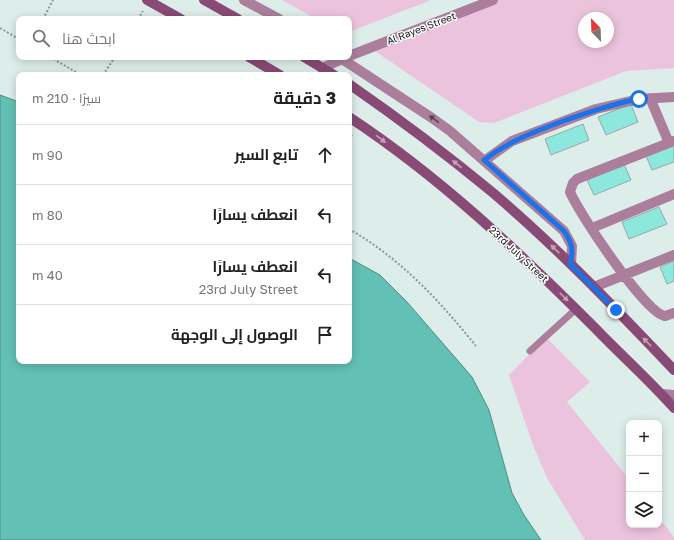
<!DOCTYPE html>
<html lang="ar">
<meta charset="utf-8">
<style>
body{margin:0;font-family:"Golos Text",Cairo,sans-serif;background:#f2f2f2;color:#222;direction:rtl}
.controls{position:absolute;right:12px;bottom:12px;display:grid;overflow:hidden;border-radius:8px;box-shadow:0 2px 10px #0003}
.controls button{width:36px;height:36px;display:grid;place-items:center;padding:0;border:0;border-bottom:1px solid #e0e0e0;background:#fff;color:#222;font:20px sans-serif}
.compass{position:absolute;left:578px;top:12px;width:36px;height:36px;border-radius:50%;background:#fff;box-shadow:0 2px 10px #0003;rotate:337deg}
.stop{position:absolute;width:12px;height:12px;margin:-9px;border:3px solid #1a73e8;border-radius:50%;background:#fff}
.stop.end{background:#1a73e8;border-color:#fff;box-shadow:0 1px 4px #0008}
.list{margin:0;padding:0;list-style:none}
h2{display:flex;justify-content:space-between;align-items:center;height:52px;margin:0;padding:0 16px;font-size:17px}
h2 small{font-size:13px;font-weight:400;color:#767676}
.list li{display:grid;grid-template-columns:26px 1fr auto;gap:12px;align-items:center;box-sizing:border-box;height:60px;padding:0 16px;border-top:1px solid #e0e0e0}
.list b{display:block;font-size:15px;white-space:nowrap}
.list p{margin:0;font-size:13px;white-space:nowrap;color:#767676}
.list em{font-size:13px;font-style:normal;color:#767676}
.icon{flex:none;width:22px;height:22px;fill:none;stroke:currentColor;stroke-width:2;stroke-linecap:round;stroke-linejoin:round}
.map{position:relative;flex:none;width:674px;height:540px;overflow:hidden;direction:ltr}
.search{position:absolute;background:#fff;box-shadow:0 2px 10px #0003;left:16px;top:16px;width:336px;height:44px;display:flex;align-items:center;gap:10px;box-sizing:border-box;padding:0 14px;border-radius:8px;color:#767676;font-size:15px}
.panel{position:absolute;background:#fff;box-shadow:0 2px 10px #0003;left:16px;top:72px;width:336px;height:292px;border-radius:8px;direction:rtl}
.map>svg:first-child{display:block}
.green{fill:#ecc3dd;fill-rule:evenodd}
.water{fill:#63c0b4;stroke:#4a8d84}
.building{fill:#8ce8dc;stroke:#9aa9a6}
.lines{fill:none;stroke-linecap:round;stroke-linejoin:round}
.path{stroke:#8b9795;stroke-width:2;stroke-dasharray:2 2;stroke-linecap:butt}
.service{stroke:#ab7e9b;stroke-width:7}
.minor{stroke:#ab7e9b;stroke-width:10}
.tertiary{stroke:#ab7e9b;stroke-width:10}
.secondary{stroke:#894a75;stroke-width:10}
.oneway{fill:#564551}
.oneway2{fill:#c4a4ba}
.route{stroke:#1a73e8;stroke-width:5}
.labels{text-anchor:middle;stroke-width:3;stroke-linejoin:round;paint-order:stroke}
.street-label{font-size:10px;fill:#111615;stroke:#fff}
</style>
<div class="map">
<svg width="674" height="540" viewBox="0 0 674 540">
<rect width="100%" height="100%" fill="#ddedea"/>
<path class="green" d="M282,0H431L349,32V19H316Z
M485,0H674V68L626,71L494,123L479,122L366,45ZM584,18H608V42H584Z
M546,337L590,382L567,402L629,479V525H659V518L674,537V540H585L547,478L533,445L509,375Z"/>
<path class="water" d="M0,95L19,102V361H349V258L380,275L407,302L472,377L489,410L512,493L524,515L541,540H0Z"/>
<path class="building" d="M631,104L638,122L606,135L598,117Z
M583,124L589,140L551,155L545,139Z
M674,144V162L652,170L646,156Z
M624,164L631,180L594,195L587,180Z
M659,207L667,224L629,239L622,222Z
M674,261V281L667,284L660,267Z"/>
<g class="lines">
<path class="path" d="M43,19L53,0
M138,19L143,11
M0,28L19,39
M50,57L81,75
M103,75L115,57
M349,140L353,133
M349,229C401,259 438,299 476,346"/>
<path class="service" d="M530,351L576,309"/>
<path class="minor" d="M244,0L279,19
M339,57L432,118L450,131L564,231L572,246L571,264
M650,98L669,143
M674,141L577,179L573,183L570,192C579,213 645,313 665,316L674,313
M484,161L512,141L596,109L639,99L674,97
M592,228L674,194
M594,287L674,255"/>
<path class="tertiary" d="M349,56L493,0
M322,68L347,57
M662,394L674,395"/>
<path class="secondary" d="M147,0L181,19
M204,0L238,19
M249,57L280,75
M304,57L334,75
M349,84C398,118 446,154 492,192C557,247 615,308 674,370
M349,117C440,177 518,251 595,328C621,355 649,380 674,408"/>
</g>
<defs><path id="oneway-solid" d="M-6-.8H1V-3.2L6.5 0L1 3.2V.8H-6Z"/></defs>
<use class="oneway" href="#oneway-solid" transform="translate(434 119) rotate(-144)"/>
<g class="oneway2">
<use href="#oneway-solid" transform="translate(381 139) rotate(37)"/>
<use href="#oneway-solid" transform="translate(457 164) rotate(-141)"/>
<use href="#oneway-solid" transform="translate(555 249) rotate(-136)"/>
<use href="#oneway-solid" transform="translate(564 297) rotate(45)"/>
<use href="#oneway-solid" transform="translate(647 342) rotate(-134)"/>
</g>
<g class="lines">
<path class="route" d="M616,310L570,264C574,251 572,242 564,231L484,160C509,141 536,131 566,120C590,112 614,103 639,99"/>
</g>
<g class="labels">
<g class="street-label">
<text transform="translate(421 28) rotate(-21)" y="4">Al Rayes Street</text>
<text transform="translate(519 254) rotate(43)" y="4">23rd July Street</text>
</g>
</g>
</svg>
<div class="controls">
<button>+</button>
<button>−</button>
<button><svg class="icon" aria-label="layers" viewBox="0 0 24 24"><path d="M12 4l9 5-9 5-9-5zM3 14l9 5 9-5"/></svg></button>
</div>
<svg class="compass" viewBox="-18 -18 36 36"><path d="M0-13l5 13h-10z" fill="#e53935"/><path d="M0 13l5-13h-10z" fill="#767676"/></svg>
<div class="stop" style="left:639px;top:99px"></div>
<div class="stop end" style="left:616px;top:310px"></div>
<div class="search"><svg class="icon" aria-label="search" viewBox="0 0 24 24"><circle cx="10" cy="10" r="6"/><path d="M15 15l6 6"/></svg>ابحث هنا</div>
<section class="panel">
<h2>3 دقيقة<small>سيرًا · 210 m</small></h2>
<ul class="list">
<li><svg class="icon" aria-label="ahead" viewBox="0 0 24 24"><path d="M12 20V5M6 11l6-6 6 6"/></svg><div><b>تابع السير</b></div><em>90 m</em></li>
<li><svg class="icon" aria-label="left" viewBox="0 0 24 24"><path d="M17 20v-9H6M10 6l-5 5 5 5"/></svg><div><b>انعطف يسارًا</b></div><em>80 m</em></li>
<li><svg class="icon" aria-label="left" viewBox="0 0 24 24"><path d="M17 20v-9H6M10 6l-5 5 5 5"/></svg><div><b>انعطف يسارًا</b><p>23rd July Street</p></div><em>40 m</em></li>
<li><svg class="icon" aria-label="arrive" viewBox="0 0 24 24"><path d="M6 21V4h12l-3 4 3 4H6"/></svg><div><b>الوصول إلى الوجهة</b></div></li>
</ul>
</section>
</div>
